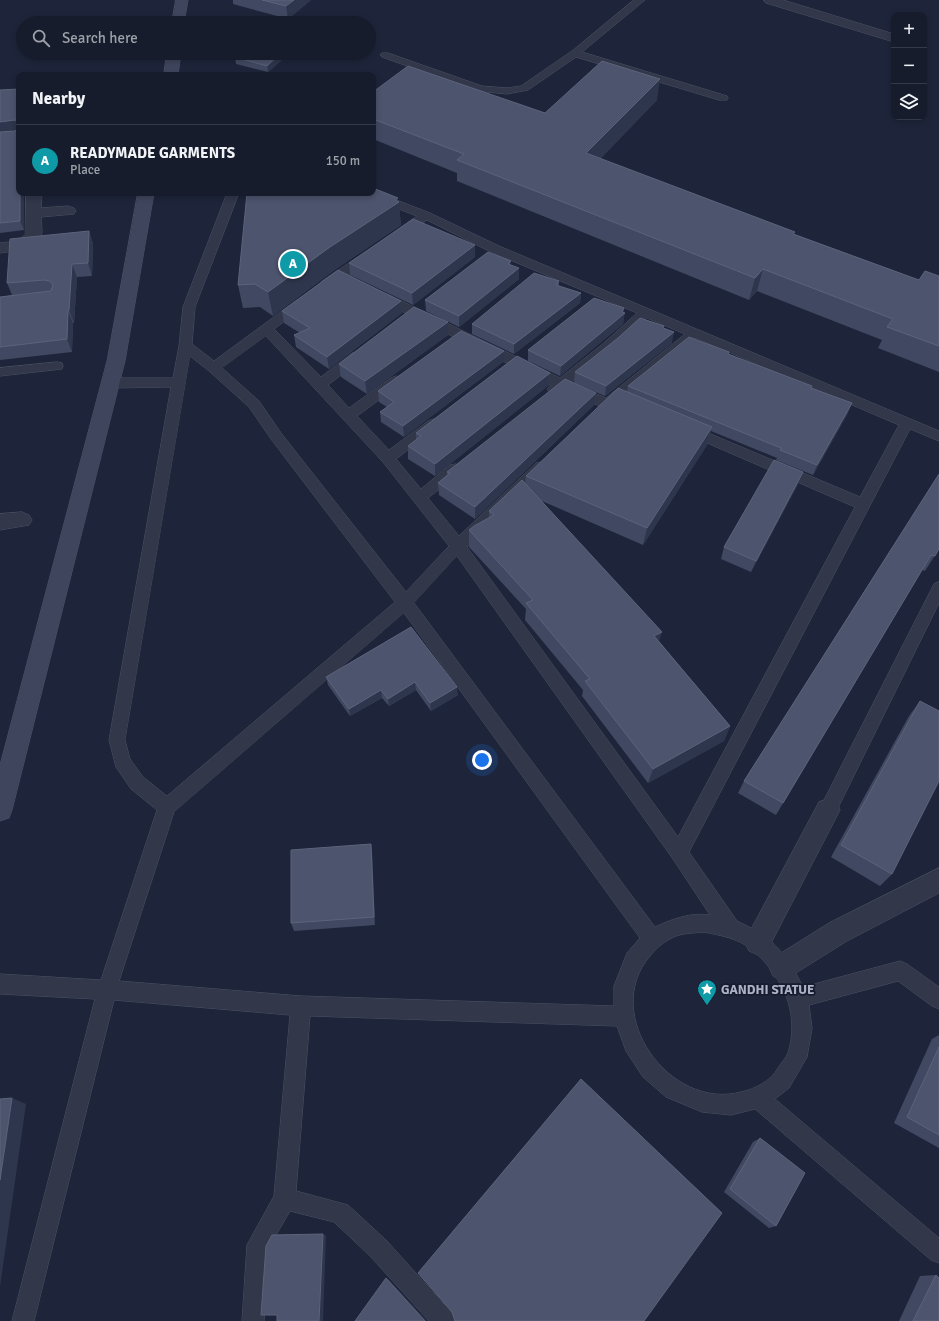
<!DOCTYPE html>
<meta charset="utf-8">
<style>
body{margin:0;font-family:Signika,sans-serif;background:#1f2534;color:#f1f3f6}
.controls{position:absolute;right:12px;top:12px;display:grid;overflow:hidden;border-radius:8px;box-shadow:0 2px 6px #0003}
.controls button{width:36px;height:36px;display:grid;place-items:center;padding:0;border:0;border-bottom:1px solid #353a48;background:#161c2c;color:#f1f3f6;font:20px sans-serif}
.you{position:absolute;left:482px;top:760px;width:14px;height:14px;margin:-10px;border:3px solid #fff;border-radius:50%;background:#1a73e8;box-shadow:0 0 0 6px #1a73e833}
.badge{display:grid;place-items:center;width:26px;height:26px;border-radius:50%;background:#7995ff;color:#fff;font-size:13px;font-weight:700}
.pin{position:absolute;translate:-50% -50%;border:2px solid #fff;box-shadow:0 1px 4px #0006}
.list{margin:0;padding:0;list-style:none}
h2{display:flex;justify-content:space-between;align-items:center;height:52px;margin:0;padding:0 16px;font-size:17px}
h2 small{font-size:13px;font-weight:400;color:#9ea1a9}
.list li{display:grid;grid-template-columns:26px 1fr auto;gap:12px;align-items:center;box-sizing:border-box;height:72px;padding:0 16px;border-top:1px solid #353a48}
.list b{display:block;font-size:15px;white-space:nowrap}
.list p{margin:0;font-size:13px;white-space:nowrap;color:#9ea1a9}
.list em{font-size:13px;font-style:normal;color:#9ea1a9}
.icon{flex:none;width:22px;height:22px;fill:none;stroke:currentColor;stroke-width:2;stroke-linecap:round;stroke-linejoin:round}
.map{position:relative;flex:none;width:939px;height:1321px;overflow:hidden}
.search{position:absolute;background:#161c2c;box-shadow:0 2px 6px #0003;left:16px;top:16px;width:360px;height:44px;display:flex;align-items:center;gap:10px;box-sizing:border-box;padding:0 14px;border-radius:22px;color:#9ea1a9;font-size:15px}
.panel{position:absolute;background:#161c2c;box-shadow:0 2px 6px #0003;left:16px;top:72px;width:360px;height:124px;border-radius:8px}
.map>svg:first-child{display:block}
.lines{fill:none;stroke-linecap:round;stroke-linejoin:round}
.lane-casing{stroke:#4c5265;stroke-width:1}
.street-casing{stroke:#4c5265;stroke-width:1}
.secondary-casing{stroke:#4c5265;stroke-width:1}
.lane{fill:#32374a;fill-rule:evenodd}
.street{fill:#32374a;fill-rule:evenodd}
.secondary{fill:#3f455d;fill-rule:evenodd}
.wall{fill:#414962}
.shaded-wall{fill:#2e364d}
.building{fill:#4d546d;stroke:#5c637b}
.labels{text-anchor:middle;stroke-width:3.5;stroke-linejoin:round;paint-order:stroke}
.near-poi-label{font-size:13px;font-weight:bold;fill:#acb1c7;stroke:#171d2e;text-anchor:start}
</style>
<div class="map">
<svg width="939" height="1321" viewBox="0 0 939 1321">
<rect width="100%" height="100%" fill="#1e253a"/>
<g class="lines">
<defs>
<path id="lane" d="M634,0H645L582,52L727,96L728,98L727,100H719L576,57L528,90L507,94L477,91L382,57L380,55L382,53H388L482,86L507,88L521,86L572,51Z
M373,191L430,213L499,246L939,431V441L910,429L689,852L737,921L765,935L789,960L803,987L900,961L907,964L939,987V1009L932,1006L898,981L809,1005L812,1028L807,1057L789,1088L775,1099L939,1238V1263L931,1260L755,1109L731,1115L702,1112L666,1097L643,1077L626,1051L617,1026L310,1016L296,1191L348,1205L386,1240L452,1313L455,1321H429L370,1256L334,1222L290,1211L269,1247L264,1321H242L247,1245L274,1196L290,1015L114,1000L34,1321H12L95,999L0,994V974L101,980L157,810L131,789L116,767L109,740L171,387L110,388L105,386L103,383L105,380L110,378H173L179,346L183,307L227,193H239L195,307L192,344L214,361L297,300H305L307,303L305,306L274,329L321,377L352,353L357,352L362,353L363,356L362,359L328,385L349,408L391,378L396,376L401,378L403,381L401,384L357,416L389,450L428,421L433,419L438,421L440,424L438,427L396,459L421,489L450,465L455,464L460,465L462,469L460,473L428,498L459,536L536,463L541,462L546,463L548,467L546,471L467,547L678,837L855,507L684,433L682,430L684,427L689,425L694,427L860,497L899,425L696,338L612,407L607,409L602,407L562,390L554,394L549,392L547,389L551,385L379,300L377,297L379,294H387L560,378L605,342L637,313L491,252L427,220L404,235H396L394,233L396,231L417,216L363,195L361,193H373ZM647,318L685,334L606,398L570,383L615,348ZM266,336L383,462L449,546L406,592L281,433L259,401L222,368ZM190,356L209,371L249,407L271,439L395,602L167,796L143,777L130,759L125,740ZM457,556L673,859L710,915C691,912 672,919 655,927L414,603ZM404,613L640,938L627,953L614,986V1006L301,996L119,981L174,812ZM703,932C720,935 737,938 751,949C755,951 758,956 762,959C786,985 799,1017 788,1053C786,1058 781,1063 778,1068C771,1081 755,1089 741,1092C670,1111 600,1014 650,956C657,947 665,941 676,936C684,933 695,933 703,932Z
M368,252L372,253L374,256L372,259L330,287H322L320,284L322,281L364,253Z
M57,362L62,363L63,366L62,369L0,376V368Z
M939,582V603L834,816L828,818L822,816L819,810L822,804L934,584Z"/>
<path id="street" d="M764,0H783L894,34V42L766,3Z
M26,193H42L41,208L68,206L74,208L76,211L74,214L41,217C41,223 43,231 41,237C37,250 11,251 0,253V243L17,241L25,235Z
M22,512L29,515L32,520L29,525L0,530V514Z
M828,799L837,802L840,810L767,951L758,955L749,951L745,942L749,933L819,802Z
M939,868V893L847,941L791,976L782,980L773,976L769,967L773,958L829,923Z"/>
<path id="secondary" d="M176,0H188L184,23H172Z
M167,53H181L178,75H164Z
M138,193H154L125,361L12,810L9,818L0,821V765L107,361Z"/>
</defs>
<use href="#lane" class="lane-casing"/>
<use href="#street" class="street-casing"/>
<use href="#secondary" class="secondary-casing"/>
<use href="#lane" class="lane"/>
<use href="#street" class="street"/>
<use href="#secondary" class="secondary"/>
</g>
<path class="wall" d="M233,0H311L288,19L233,4Z
M240,53H290L268,72L236,64L235,57Z
M19,89V193H24V230L0,233V132L15,131L16,130L0,132Z
M373,92L545,113L657,100L600,159L795,232L794,234L919,280L939,276V372L878,348L882,340L757,291L749,300L457,181V173L373,139Z
M398,201L401,225L333,271L273,316L260,307L243,308L238,285Z
M89,231L93,244L92,276L77,277L74,323H73L72,352L0,360V297L12,295L7,283Z
M475,245V257L413,305L350,275L349,263Z
M511,261L510,265L519,279L459,327L426,311L425,300Z
M559,281V286L581,293L580,303L514,354L472,334V324Z
M401,301L402,313L329,369L296,347L294,335L300,333L284,323L282,311Z
M624,313L623,324L560,376L528,361V350Z
M664,328L672,343L605,396L574,383L575,372Z
M448,335L367,394L341,377L339,364Z
M729,352L728,354L811,388L848,413L813,475L776,460L777,458L711,431L707,445L643,545L542,501L730,726L724,741L648,783L582,696L583,690L525,620L526,609L469,547V530L489,518V511L525,483L526,476L627,391L628,386Z
M503,362L404,437L381,422L380,412L387,407L379,402L378,391Z
M550,373L549,385L435,476L408,459V446L416,440V433Z
M596,393L594,405L475,519L439,495L438,483L447,475V472Z
M939,474V549L925,571L922,570L776,815L738,793L744,781Z
M798,484L751,572L721,559L724,547Z
M411,627L458,695L431,711L416,690L389,706L382,698L350,716L328,685L326,677Z
M920,701L892,874L880,886L831,857L909,716Z
M372,852L375,925L294,931L291,923Z
M939,1035V1148L894,1123L932,1039Z
M760,1138L776,1226L769,1228L724,1192L753,1142Z
M936,1275L939,1321H899L920,1276Z"/>
<path class="shaded-wall" d="M294,0H311L288,19L286,6Z
M281,53H290L268,72L267,66Z
M660,79L657,100L584,175L586,153Z
M15,120L19,130L0,132V122Z
M20,193H24V230L20,221Z
M398,198V202H399L401,225L333,271L273,316L268,292Z
M89,231L93,244L92,276L88,263Z
M475,245V257L413,305L412,293Z
M72,264L77,277L74,323L69,310Z
M519,268V279L459,327V316Z
M763,269L757,291L749,300L755,278Z
M581,293L580,303L514,354V344Z
M401,301L402,313L329,369L327,357Z
M624,308V314L625,313L623,324L560,376L561,366L622,312Z
M68,311L73,323L72,352L67,339Z
M448,322V335L367,394L365,381Z
M674,332L672,343L605,396L606,386Z
M504,351L503,362L404,437L403,426Z
M550,373L549,385L435,476V464Z
M596,393L594,405L475,519V507Z
M852,403L848,413L813,475L817,465Z
M712,427L707,445L643,545L647,528Z
M803,472L798,484L751,572L756,561Z
M662,632L657,647L654,636Z
M415,682L416,690L389,706L388,699Z
M457,687L458,695L431,711L430,703Z
M381,690L382,698L350,716L349,709Z
M730,726L724,741L648,783L653,769Z
M371,844L372,852L375,925L374,917Z
M12,1098L26,1104L0,1287V1180Z
M323,1234L326,1236L323,1321H319Z
M386,1278L389,1280L427,1321H425Z"/>
<path class="building" d="M262,0H294L286,6Z
M240,53H281L267,66L235,57Z
M602,61L660,79L586,153L795,232L793,234L919,280L925,271L939,276V346L887,327L893,319L763,269L755,278L457,160L464,154L373,119V92L408,66L545,113Z
M19,89V193H20V221L0,223V132L15,131L17,129V121L15,120L0,122V90Z
M373,188L398,198L395,200L399,202L330,247L268,292L255,284L238,285L247,193H373Z
M413,219L475,245L412,293L349,263Z
M89,231L88,263L72,264L69,310L68,311L67,339L0,347V297L51,291L53,285L50,281L44,280L7,283L10,239Z
M488,252L511,261L508,264L519,268L459,316L425,300Z
M338,270L401,301L327,357L294,335L310,328L282,311Z
M534,273L559,281L556,285L581,293L514,344L472,324Z
M594,298L624,308L622,312L625,313L561,366L528,350Z
M414,307L448,322L365,381L339,364Z
M640,318L664,326L663,328L674,332L606,386L575,372L618,338Z
M461,331L504,351L403,426L380,412L394,402L378,391Z
M689,337L729,352L728,354L812,386L811,388L852,403L817,465L780,450L781,448L628,386Z
M517,356L550,373L435,464L408,446L421,436L416,433Z
M565,379L596,393L475,507L438,483L450,473L447,472Z
M618,388L712,427L647,528L526,476Z
M774,460L803,472L756,561L724,547Z
M939,474V549L935,556L931,555L783,803L744,781Z
M522,480L662,632L654,636L730,726L653,769L585,681L590,679L526,603L533,600L469,530L474,526L494,515L489,511Z
M411,627L457,687L430,703L415,682L388,699L381,690L349,709L326,677Z
M920,701L939,711V781L892,874L841,845Z
M371,844L374,917L291,923V850Z
M939,1047V1135L907,1117Z
M581,1079L722,1213L644,1321H455L452,1312L418,1273Z
M12,1098L0,1180V1099Z
M760,1138L805,1173L776,1226L730,1189Z
M323,1234L319,1321H277V1315H261L266,1246L272,1235Z
M936,1275L939,1278V1321H913Z
M386,1278L425,1321H355Z"/>
<defs>
<symbol id="sight-pin" viewBox="-11 -11 22 30"><path d="M0 17L-7.5 6A9.5 9.5 0 1 1 7.5 6Z" fill="#0f9aa8" stroke="#171d2e"/><path d="M0-6L1.8-2.2L6-1.7L2.9 1.2L3.7 5.4L0 3.3L-3.7 5.4L-2.9 1.2L-6-1.7L-1.8-2.2Z" fill="#fff"/></symbol>
</defs>
<g fill-rule="evenodd">
<use href="#sight-pin" x="696" y="978" width="22" height="30"/>
</g>
<g class="labels">
<g class="near-poi-label">
<text x="721" y="994">GANDHI STATUE</text>
</g>
</g>
</svg>
<div class="controls">
<button>+</button>
<button>−</button>
<button><svg class="icon" aria-label="layers" viewBox="0 0 24 24"><path d="M12 4l9 5-9 5-9-5zM3 14l9 5 9-5"/></svg></button>
</div>
<div class="you"></div>
<div class="pin badge" style="left:293px;top:264px;background:#0f9aa8">A</div>
<div class="search"><svg class="icon" aria-label="search" viewBox="0 0 24 24"><circle cx="10" cy="10" r="6"/><path d="M15 15l6 6"/></svg>Search here</div>
<section class="panel">
<h2>Nearby<small></small></h2>
<ul class="list">
<li><span class="badge" style="background:#0f9aa8">A</span><div><b>READYMADE GARMENTS</b><p>Place</p></div><em>150 m</em></li>
</ul>
</section>
</div>
